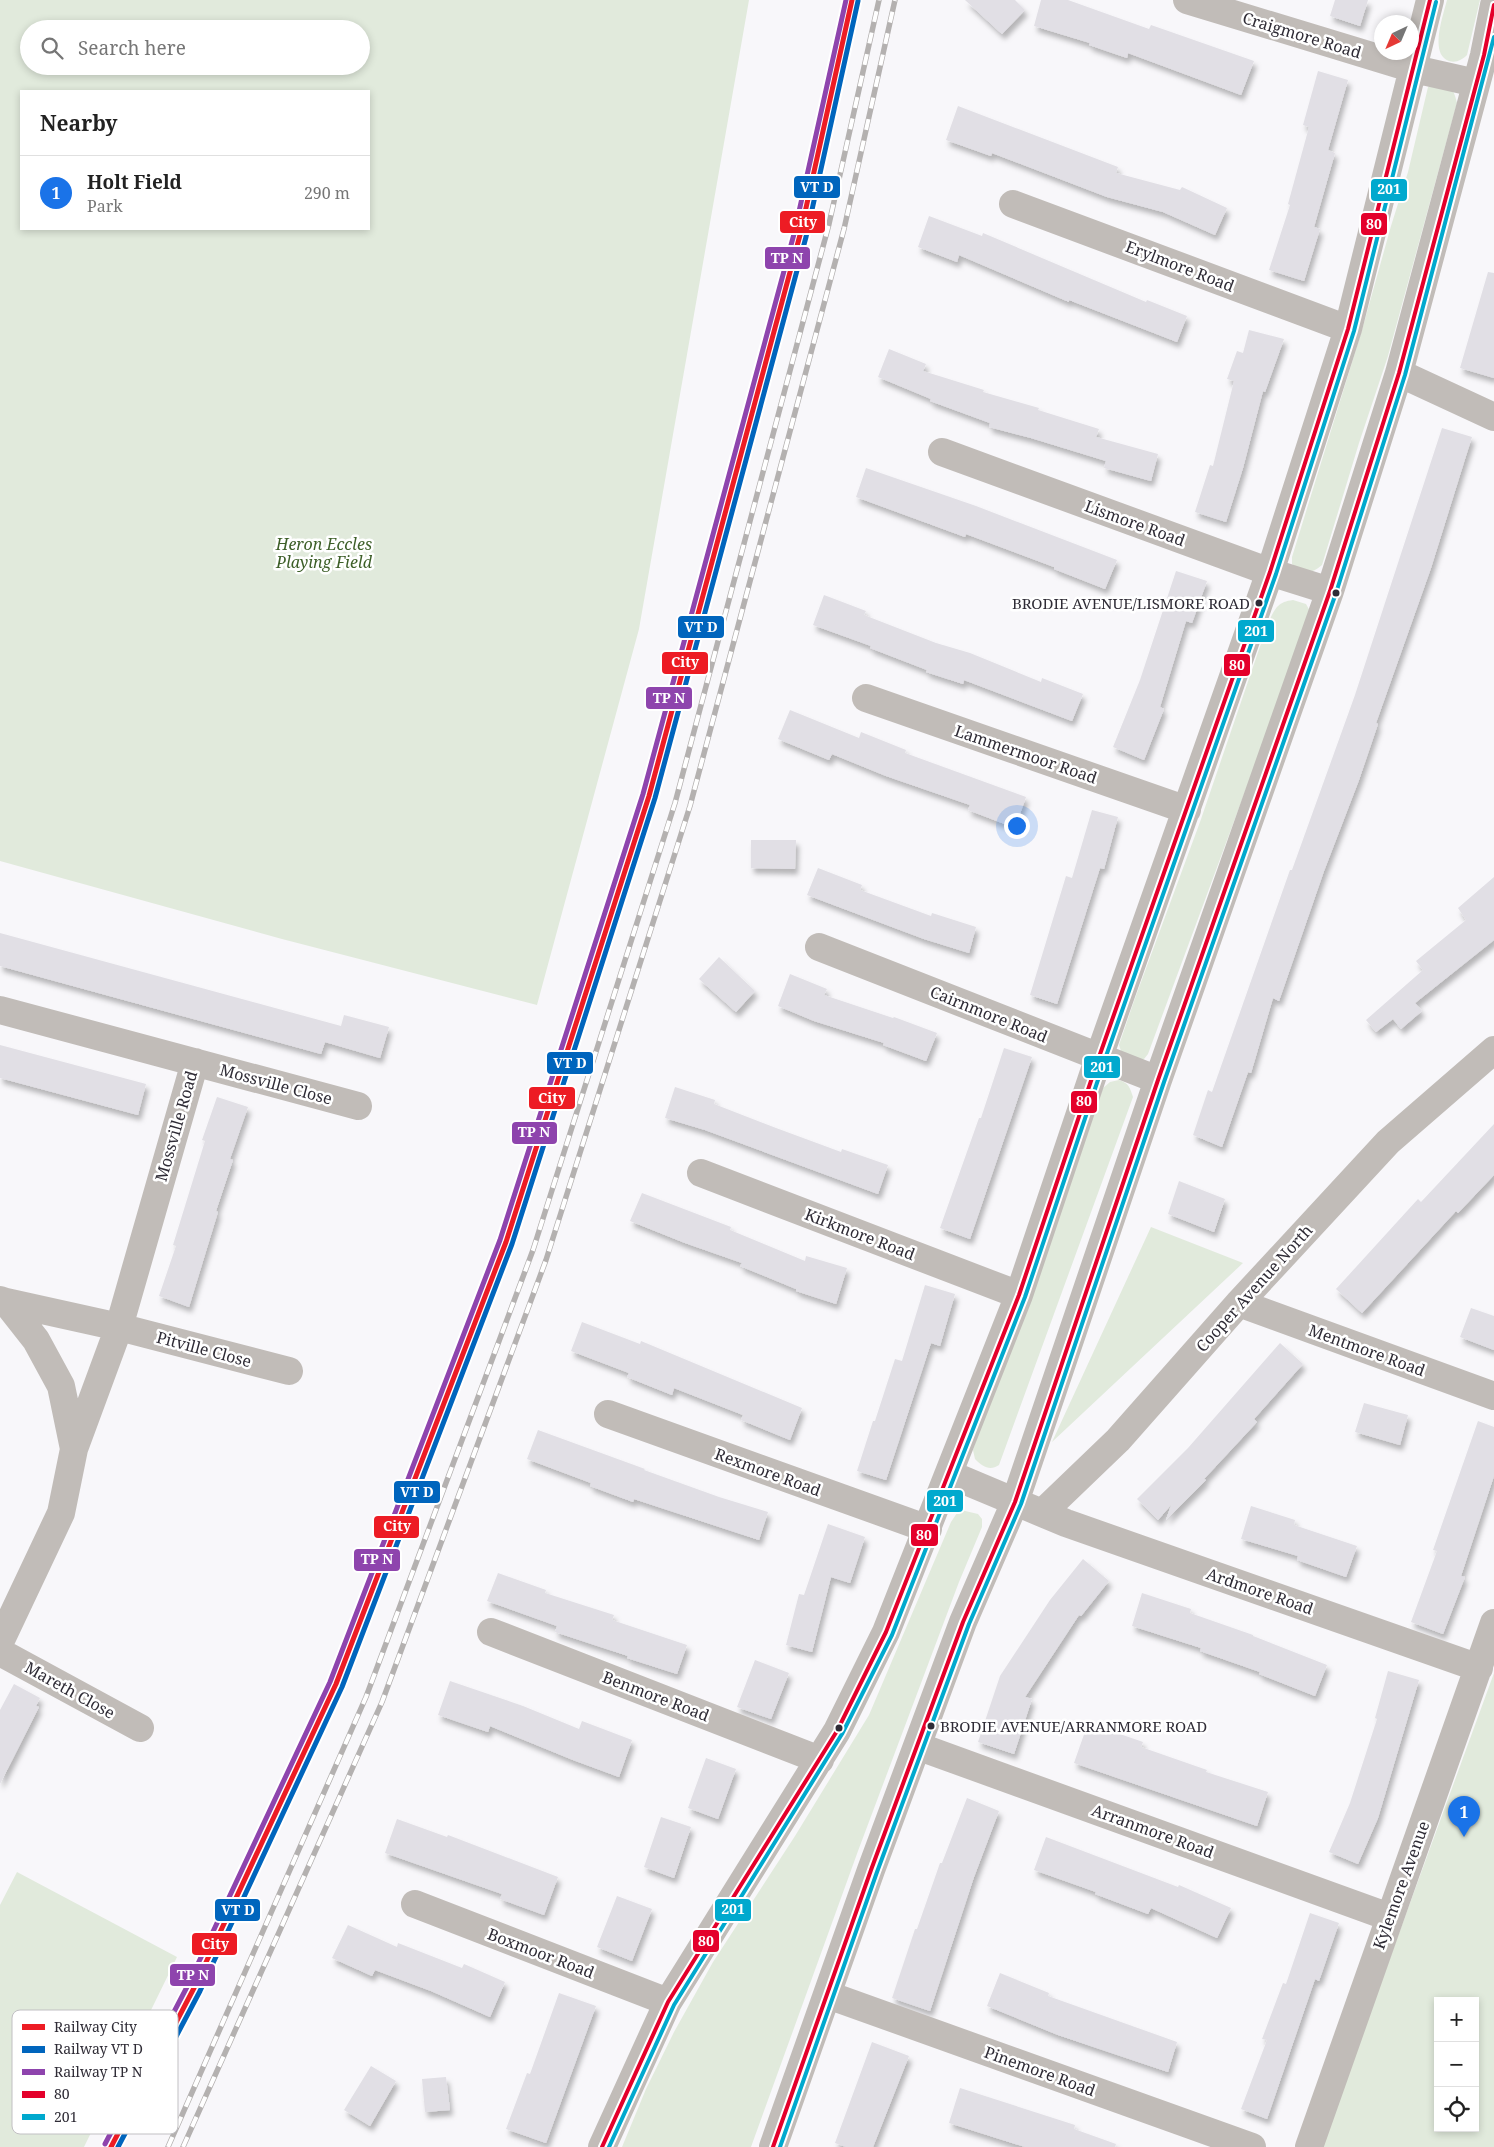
<!DOCTYPE html>
<meta charset="utf-8">
<style>
body{margin:0;font-family:"Noto Serif",serif;background:#f2f2f2;color:#222}
.controls{position:absolute;right:15px;bottom:15px;display:grid;overflow:hidden;border-radius:0px;box-shadow:0 2px 8px #0003}
.controls button{width:45px;height:45px;display:grid;place-items:center;padding:0;border:0;border-bottom:1px solid #e0e0e0;background:#fff;color:#222;font:25px sans-serif}
.compass{position:absolute;left:1374px;top:15px;width:45px;height:45px;border-radius:50%;background:#fff;box-shadow:0 2px 8px #0003;rotate:224deg}
.you{position:absolute;left:1016px;top:825px;width:18px;height:18px;margin:-12px;border:4px solid #fff;border-radius:50%;background:#1a73e8;box-shadow:0 0 0 8px #1a73e833}
.badge{display:grid;place-items:center;width:32px;height:32px;border-radius:50%;background:#1a73e8;color:#fff;font-size:16px;font-weight:700}
.pin{position:absolute;translate:-50% -41px;filter:drop-shadow(0 1px 2px #0008)}
.pin::after{content:'';position:absolute;top:26px;width:18px;height:15px;background:inherit;clip-path:polygon(0 0,100% 0,50% 100%)}
.list{margin:0;padding:0;list-style:none}
h2{display:flex;justify-content:space-between;align-items:center;height:65px;margin:0;padding:0 20px;font-size:21px}
h2 small{font-size:16px;font-weight:400;color:#767676}
.list li{display:grid;grid-template-columns:32px 1fr auto;gap:15px;align-items:center;box-sizing:border-box;height:75px;padding:0 20px;border-top:1px solid #e0e0e0}
.list b{display:block;font-size:19px;white-space:nowrap}
.list p{margin:0;font-size:16px;white-space:nowrap;color:#767676}
.list em{font-size:16px;font-style:normal;color:#767676}
.icon{flex:none;width:28px;height:28px;fill:none;stroke:currentColor;stroke-width:2;stroke-linecap:round;stroke-linejoin:round}
.map{position:relative;flex:none;width:1494px;height:2147px;overflow:hidden}
.search{position:absolute;background:#fff;box-shadow:0 2px 8px #0003;left:20px;top:20px;width:350px;height:55px;display:flex;align-items:center;gap:12px;box-sizing:border-box;padding:0 18px;border-radius:28px;color:#767676;font-size:19px}
.panel{position:absolute;background:#fff;box-shadow:0 2px 8px #0003;left:20px;top:90px;width:350px;height:140px;border-radius:0px}
.map>svg:first-child{display:block}
.green{fill:#e1eadc;fill-rule:evenodd}
.building{fill:#e1dfe5;filter:url(#shadow)}
.lines{fill:none;stroke-linecap:round;stroke-linejoin:round}
.minor{stroke:#c1bcb8;stroke-width:28}
.rail-casing{stroke:#b4b1b0;stroke-width:5.5}
.rail{stroke:#fff;stroke-width:4;stroke-dasharray:11;stroke-linecap:butt}
.bus-1-casing{stroke:#fff;stroke-width:8}
.bus-2-casing{stroke:#fff;stroke-width:8}
.bus-1{stroke:#e4002b;stroke-width:4}
.bus-2{stroke:#00a9ce;stroke-width:4}
.rail-1-casing{stroke:#fff;stroke-width:9}
.rail-2-casing{stroke:#fff;stroke-width:9}
.rail-3-casing{stroke:#fff;stroke-width:9}
.rail-1{stroke:#ed1c24;stroke-width:5}
.rail-2{stroke:#0065bd;stroke-width:5}
.rail-3{stroke:#8e44ad;stroke-width:5}
.bus-dot{fill:#2f2c36;stroke:#fff;stroke-width:2}
.labels{text-anchor:middle;stroke-width:5;stroke-linejoin:round;paint-order:stroke}
.bus-label{font-size:15px;fill:#2f2c36;stroke:#fff;text-anchor:end}
.street-label{font-size:16px;fill:#2f2c36;stroke:#fff}
.park-label{font-size:16px;font-style:italic;fill:#3d5f28;stroke:#fff}
.key{fill:#fff;stroke:#c1c0c3;stroke-width:1}
.key-label{font-size:14px;fill:#2f2c36}
.line-badge{stroke:#fff;stroke-width:2}
.badge-label{font-size:14px;text-anchor:middle;font-weight:bold;fill:#fff}
</style>
<div class="map">
<svg width="1494" height="2147" viewBox="0 0 1494 2147">
<defs>
<filter id="shadow"><feDropShadow dx="3" dy="5.5" stdDeviation="2.5" flood-color="#0004"/></filter>
</defs>
<rect width="100%" height="100%" fill="#f8f7fa"/>
<path class="green" d="M0,0H749L639,629L537,1005L282,939L0,861ZM29,29H361V66H29ZM21,91H369V229H21Z
M1447,0H1480L1467,55C1462,60 1456,63 1449,61C1429,54 1443,16 1447,0Z
M1436,81C1449,85 1454,88 1457,103L1388,356L1359,443L1322,565C1311,575 1303,574 1292,564V557L1362,330L1391,226L1408,172L1428,87Z
M1293,600L1306,604L1311,613L1148,1054L1144,1059L1137,1061L1122,1054L1119,1045L1134,1001L1200,822L1268,623C1275,609 1277,602 1293,600Z
M1119,1080C1129,1083 1130,1088 1133,1097L999,1465C990,1471 983,1467 975,1459L973,1450L978,1434L1103,1088L1110,1082Z
M1151,1227L1243,1263L1052,1442Z
M961,1510L978,1514L982,1519V1527L959,1582L858,1851L751,2147H622L646,2089L674,2032L713,1962L795,1836L869,1715L951,1522L957,1513Z
M1494,1673V2147H1321ZM1438,2001H1475V2128H1438Z
M17,1872L177,1957L84,2147H0V1905Z"/>
<path class="building" d="M965,0H1015L1025,10L1002,34Z
M1041,0H1068L1149,29L1151,25L1254,61L1241,95L1128,53L1127,58L1089,45L1090,43L1034,26Z
M1335,0H1368L1360,26L1330,16Z
M1318,71L1348,80L1328,150L1335,153L1314,227L1320,229L1304,281L1269,270L1290,205L1288,204L1309,127L1303,125Z
M958,106L1118,167L1116,173L1180,190L1182,187L1227,208L1215,235L1163,212L1107,197L992,153L991,156L946,140Z
M929,216L982,236L983,233L1146,302L1147,300L1187,316L1177,342L1069,300V302L959,255L957,262L918,247Z
M1488,272L1494,273V378L1460,368Z
M1249,330L1284,339L1265,392L1263,391L1243,468L1226,522L1195,512L1210,465L1213,466L1234,381L1227,379L1237,351L1243,353Z
M889,349L926,364L923,371L984,390L983,392L1039,408L1038,410L1099,429L1096,437L1158,454L1151,481L1104,468L1106,461L1031,438L989,427L990,423L930,401L931,399L878,377Z
M1442,428L1472,437L1465,459L1431,568L1376,723L1378,724L1359,780L1324,871L1279,1001L1273,998L1251,1073L1248,1072L1222,1147L1193,1135L1208,1090L1212,1092L1290,870H1292L1355,695Z
M866,468L976,506L1117,560L1105,589L1054,569V567L966,534L965,537L856,497Z
M1176,571L1207,581L1192,623L1186,621L1160,707L1164,709L1144,760L1113,747L1140,680Z
M824,595L866,611L864,615L936,643L970,653L1041,682L1042,678L1083,694L1072,721L964,680L963,684L926,672L927,670L870,648L871,646L813,625Z
M790,710L859,738L861,732L906,750L905,753L1026,797L1015,828L968,810L970,805L886,776L832,754L829,760L778,739Z
M1092,810L1118,817L1104,869L1100,868L1057,1004L1030,995L1066,876L1072,878Z
M751,840H796L795,869L751,868Z
M818,868L862,885L860,890L931,916L932,913L976,927L969,953L924,939L807,895Z
M1494,877V940L1415,1003L1422,1011L1401,1029L1393,1019L1376,1032L1366,1020L1423,970L1416,961L1466,920L1458,908Z
M0,933L341,1026L344,1015L389,1027L380,1058L325,1042L321,1054L0,966Z
M719,957L755,991L736,1012L699,979Z
M790,974L827,989L824,995L893,1018L894,1017L937,1033L926,1061L883,1045L884,1043L814,1021L778,1006Z
M0,1045L146,1084L138,1115L0,1078Z
M1004,1048L1032,1057L970,1239L940,1228L979,1118H981Z
M675,1087L715,1100L714,1104L776,1128L841,1152L842,1149L888,1165L878,1194L705,1130L665,1118Z
M217,1097L248,1107L230,1159L233,1160L216,1211L218,1212L189,1307L159,1296L176,1246L173,1245L205,1141L202,1140Z
M1494,1124V1175L1458,1213L1456,1211L1362,1313L1336,1289L1418,1199L1421,1202Z
M1179,1181L1225,1199L1214,1232L1168,1214Z
M642,1193L731,1227L730,1230L805,1261L806,1256L847,1268L836,1304L796,1291V1289L740,1266L742,1263L685,1243L630,1221Z
M925,1285L955,1294L940,1346L931,1343L886,1480L857,1471L873,1421H875L895,1359L902,1361Z
M1471,1308L1494,1316V1350L1460,1337Z
M582,1322L640,1344L641,1341L802,1408L790,1440L741,1420L743,1415L674,1388L672,1395L627,1377L629,1373L571,1351Z
M1280,1343L1303,1364L1254,1419L1257,1422L1204,1479L1206,1480L1166,1520L1171,1505L1158,1520L1137,1499L1188,1448Z
M1364,1403L1408,1415L1400,1445L1355,1432Z
M1478,1421L1494,1427V1476L1461,1576L1465,1577L1443,1634L1411,1622L1437,1551L1433,1550Z
M538,1430L645,1469L644,1470L719,1497L768,1512L759,1540L634,1499L633,1502L590,1486L591,1483L527,1459Z
M1251,1506L1295,1520L1294,1525L1357,1546L1346,1577L1297,1560L1298,1556L1241,1539Z
M828,1524L865,1537L850,1583L831,1577L812,1652L786,1645L799,1594L804,1595Z
M1083,1559L1109,1581L1081,1616L1079,1615L1025,1697L1032,1699L1014,1754L978,1742L1000,1676L1050,1600Z
M498,1573L546,1590L545,1593L614,1615L612,1620L687,1645L677,1674L627,1658L628,1656L555,1632L557,1626L487,1601Z
M1142,1593L1191,1609L1190,1613L1253,1635V1636L1327,1665L1315,1696L1259,1674L1260,1672L1200,1651L1201,1648L1132,1626Z
M755,1660L789,1673L771,1719L737,1707Z
M1388,1671L1419,1680L1378,1818L1358,1864L1329,1852L1350,1803L1377,1719L1375,1718Z
M450,1681L523,1706L579,1729L582,1721L632,1740L619,1777L573,1760L490,1726L488,1732L438,1715Z
M14,1684L40,1698L36,1706L39,1707L0,1784V1710Z
M1088,1723L1143,1742L1141,1747L1207,1770L1206,1772L1268,1792L1257,1826L1074,1763Z
M706,1758L736,1769L718,1819L688,1808Z
M967,1798L999,1811L974,1877L930,2011L892,1998L915,1929H917L940,1863H942Z
M661,1817L691,1827L674,1878L644,1867Z
M397,1819L447,1837L448,1835L558,1877L544,1915L500,1899L502,1894L385,1853Z
M1046,1837L1178,1887L1179,1885L1231,1908L1217,1938L1151,1908L1148,1914L1095,1894L1096,1892L1034,1870Z
M617,1896L652,1909L632,1961L597,1947Z
M1310,1913L1339,1923L1319,1981L1315,1979L1267,2119L1241,2109L1267,2040L1262,2039L1283,1983L1286,1984Z
M348,1925L397,1947L398,1943L462,1968L464,1964L505,1982L490,2017L431,1991L375,1970L372,1976L332,1958Z
M1000,1973L1049,1993L1048,1996L1177,2042L1168,2072L1058,2035L987,2006Z
M559,1993L596,2006L546,2143L506,2129L527,2073L530,2074Z
M872,2042L909,2056L873,2147H846L835,2143Z
M371,2066L396,2081L370,2126L344,2110Z
M446,2077L450,2110L425,2112L422,2079Z
M960,2088L1075,2125L1074,2129L1116,2144L1115,2147H1025L949,2123Z"/>
<g class="lines">
<path class="minor" d="M1187,0L1414,69L1476,83
M1013,204L1348,329
M1399,373L1494,417
M942,452L1270,572L1330,591
M866,698L1187,810
M819,947L1158,1080
M0,1010L358,1106
M195,1062L119,1327L289,1371
M701,1173L1019,1295
M0,1300L6,1302L36,1340L61,1386L74,1449L61,1513L0,1642
M6,1302L119,1327L74,1449
M1239,1303L1494,1396
M608,1414L928,1529
M949,1474L1042,1513L1118,1440L1239,1303L1388,1142L1494,1050
M1042,1513L1066,1523L1479,1668
M491,1632L820,1760
M0,1652L140,1728
M917,1746L1389,1917
M415,1904L668,2002
M828,1995L1252,2147
M602,2147L668,2002L837,1731L886,1632L1019,1295L1099,1057L1270,572L1348,329L1430,0
M773,2147L871,1870L963,1622L1015,1502L1158,1080L1330,591L1399,373L1484,55L1494,5
M1309,2147L1494,1623"/>
<defs>
<path id="rail" d="M168,2147L366,1697L533,1250L675,803L829,224L879,0
M183,2147L382,1702L546,1260L690,806L844,229L895,0"/>
</defs>
<use href="#rail" class="rail-casing"/>
<use href="#rail" class="rail"/>
<defs>
<path id="bus-1" d="M602,2147L668,2002L837,1731L886,1632L1019,1295L1099,1057L1270,572L1348,329L1430,0
M773,2147L871,1870L963,1622L1015,1502L1158,1080L1330,591L1399,373L1484,55L1494,5"/>
<path id="bus-2" d="M609,2147L674,2005L842,1734L892,1635L1025,1297L1105,1059L1276,574L1354,331L1436,2
M780,2147L877,1872L969,1624L1021,1504L1164,1082L1336,593L1405,375L1494,37"/>
</defs>
<use href="#bus-1" class="bus-1-casing"/>
<use href="#bus-2" class="bus-2-casing"/>
<use href="#bus-1" class="bus-1"/>
<use href="#bus-2" class="bus-2"/>
<defs>
<path id="rail-1" d="M111,2147L194,1988L336,1684L506,1242L649,796L800,235L852,0"/>
<path id="rail-2" d="M118,2147L200,1991L342,1687L512,1244L655,798L806,237L858,1"/>
<path id="rail-3" d="M105,2144L188,1985L330,1682L500,1240L643,794L794,234L846,0"/>
</defs>
<use href="#rail-1" class="rail-1-casing"/>
<use href="#rail-2" class="rail-2-casing"/>
<use href="#rail-3" class="rail-3-casing"/>
<use href="#rail-1" class="rail-1"/>
<use href="#rail-2" class="rail-2"/>
<use href="#rail-3" class="rail-3"/>
</g>
<g class="bus-dot">
<circle cx="1336" cy="593" r="4.5"/>
<circle cx="1259" cy="603" r="4.5"/>
<circle cx="931" cy="1726" r="4.5"/>
<circle cx="839" cy="1728" r="4.5"/>
</g>
<g class="labels">
<g class="bus-label">
<text x="1250" y="609">BRODIE AVENUE/LISMORE ROAD</text>
<text x="940" y="1732" text-anchor="start">BRODIE AVENUE/ARRANMORE ROAD</text>
</g>
<g class="street-label">
<text transform="translate(1302 35) rotate(17)" y="6">Craigmore Road</text>
<text transform="translate(1180 266) rotate(21)" y="6">Erylmore Road</text>
<text transform="translate(1135 523) rotate(20)" y="6">Lismore Road</text>
<text transform="translate(1026 754) rotate(19)" y="6">Lammermoor Road</text>
<text transform="translate(989 1014) rotate(22)" y="6">Cairnmore Road</text>
<text transform="translate(276 1084) rotate(15)" y="6">Mossville Close</text>
<text transform="translate(176 1126) rotate(-74)" y="6">Mossville Road</text>
<text transform="translate(860 1234) rotate(21)" y="6">Kirkmore Road</text>
<text transform="translate(1254 1288) rotate(-48)" y="6">Cooper Avenue North</text>
<text transform="translate(204 1349) rotate(15)" y="6">Pitville Close</text>
<text transform="translate(1367 1350) rotate(20)" y="6">Mentmore Road</text>
<text transform="translate(768 1472) rotate(20)" y="6">Rexmore Road</text>
<text transform="translate(1260 1591) rotate(19)" y="6">Ardmore Road</text>
<text transform="translate(70 1690) rotate(29)" y="6">Mareth Close</text>
<text transform="translate(656 1696) rotate(21)" y="6">Benmore Road</text>
<text transform="translate(1153 1831) rotate(20)" y="6">Arranmore Road</text>
<text transform="translate(1401 1885) rotate(-70)" y="6">Kylemore Avenue</text>
<text transform="translate(541 1953) rotate(21)" y="6">Boxmoor Road</text>
<text transform="translate(1040 2071) rotate(20)" y="6">Pinemore Road</text>
</g>
<g class="park-label">
<text x="324" y="550">Heron Eccles<tspan x="324" dy="18">Playing Field</tspan></text>
</g>
</g>
<rect x="12" y="2010" width="166" height="124" rx="8" class="key"/>
<rect x="22" y="2024" width="23" height="6" fill="#ed1c24"/>
<rect x="22" y="2046" width="23" height="7" fill="#0065bd"/>
<rect x="22" y="2069" width="23" height="6" fill="#8e44ad"/>
<rect x="22" y="2091" width="23" height="7" fill="#e4002b"/>
<rect x="22" y="2114" width="23" height="6" fill="#00a9ce"/>
<g class="key-label">
<text x="54" y="2032">Railway City</text>
<text x="54" y="2054">Railway VT D</text>
<text x="54" y="2077">Railway TP N</text>
<text x="54" y="2099">80</text>
<text x="54" y="2122">201</text>
</g>
<g class="line-badge">
<rect x="793" y="175" width="48" height="24" rx="5" fill="#0065bd"/>
<rect x="1370" y="178" width="38" height="24" rx="5" fill="#00a9ce"/>
<rect x="779" y="210" width="47" height="24" rx="5" fill="#ed1c24"/>
<rect x="1360" y="212" width="28" height="24" rx="5" fill="#e4002b"/>
<rect x="764" y="246" width="47" height="24" rx="5" fill="#8e44ad"/>
<rect x="677" y="615" width="48" height="24" rx="5" fill="#0065bd"/>
<rect x="1237" y="619" width="38" height="24" rx="5" fill="#00a9ce"/>
<rect x="661" y="651" width="48" height="24" rx="5" fill="#ed1c24"/>
<rect x="1223" y="653" width="28" height="24" rx="5" fill="#e4002b"/>
<rect x="645" y="686" width="48" height="24" rx="5" fill="#8e44ad"/>
<rect x="546" y="1051" width="48" height="24" rx="5" fill="#0065bd"/>
<rect x="1083" y="1055" width="38" height="24" rx="5" fill="#00a9ce"/>
<rect x="528" y="1086" width="48" height="24" rx="5" fill="#ed1c24"/>
<rect x="1070" y="1090" width="28" height="24" rx="5" fill="#e4002b"/>
<rect x="511" y="1121" width="47" height="24" rx="5" fill="#8e44ad"/>
<rect x="393" y="1480" width="48" height="24" rx="5" fill="#0065bd"/>
<rect x="926" y="1489" width="38" height="24" rx="5" fill="#00a9ce"/>
<rect x="373" y="1515" width="47" height="24" rx="5" fill="#ed1c24"/>
<rect x="910" y="1523" width="29" height="24" rx="5" fill="#e4002b"/>
<rect x="353" y="1548" width="48" height="24" rx="5" fill="#8e44ad"/>
<rect x="714" y="1898" width="38" height="24" rx="5" fill="#00a9ce"/>
<rect x="214" y="1898" width="47" height="24" rx="5" fill="#0065bd"/>
<rect x="692" y="1929" width="28" height="24" rx="5" fill="#e4002b"/>
<rect x="191" y="1932" width="47" height="24" rx="5" fill="#ed1c24"/>
<rect x="169" y="1963" width="47" height="24" rx="5" fill="#8e44ad"/>
</g>
<g class="badge-label">
<text x="817" y="192">VT D</text>
<text x="1389" y="194">201</text>
<text x="803" y="227">City</text>
<text x="1374" y="229">80</text>
<text x="787" y="263">TP N</text>
<text x="701" y="632">VT D</text>
<text x="1256" y="636">201</text>
<text x="685" y="667">City</text>
<text x="1237" y="670">80</text>
<text x="669" y="703">TP N</text>
<text x="570" y="1068">VT D</text>
<text x="1102" y="1072">201</text>
<text x="552" y="1103">City</text>
<text x="1084" y="1106">80</text>
<text x="534" y="1137">TP N</text>
<text x="417" y="1497">VT D</text>
<text x="945" y="1506">201</text>
<text x="397" y="1531">City</text>
<text x="924" y="1540">80</text>
<text x="377" y="1564">TP N</text>
<text x="733" y="1914">201</text>
<text x="238" y="1915">VT D</text>
<text x="706" y="1946">80</text>
<text x="215" y="1949">City</text>
<text x="193" y="1980">TP N</text>
</g>
</svg>
<div class="controls">
<button>+</button>
<button>−</button>
<button><svg class="icon" aria-label="locate" viewBox="0 0 24 24"><circle cx="12" cy="12" r="6"/><path d="M12 2v4M12 18v4M2 12h4M18 12h4"/></svg></button>
</div>
<svg class="compass" viewBox="-18 -18 36 36"><path d="M0-13l5 13h-10z" fill="#e53935"/><path d="M0 13l5-13h-10z" fill="#767676"/></svg>
<div class="you"></div>
<div class="pin badge" style="left:1464px;top:1837px">1</div>
<div class="search"><svg class="icon" aria-label="search" viewBox="0 0 24 24"><circle cx="10" cy="10" r="6"/><path d="M15 15l6 6"/></svg>Search here</div>
<section class="panel">
<h2>Nearby<small></small></h2>
<ul class="list">
<li><span class="badge">1</span><div><b>Holt Field</b><p>Park</p></div><em>290 m</em></li>
</ul>
</section>
</div>
